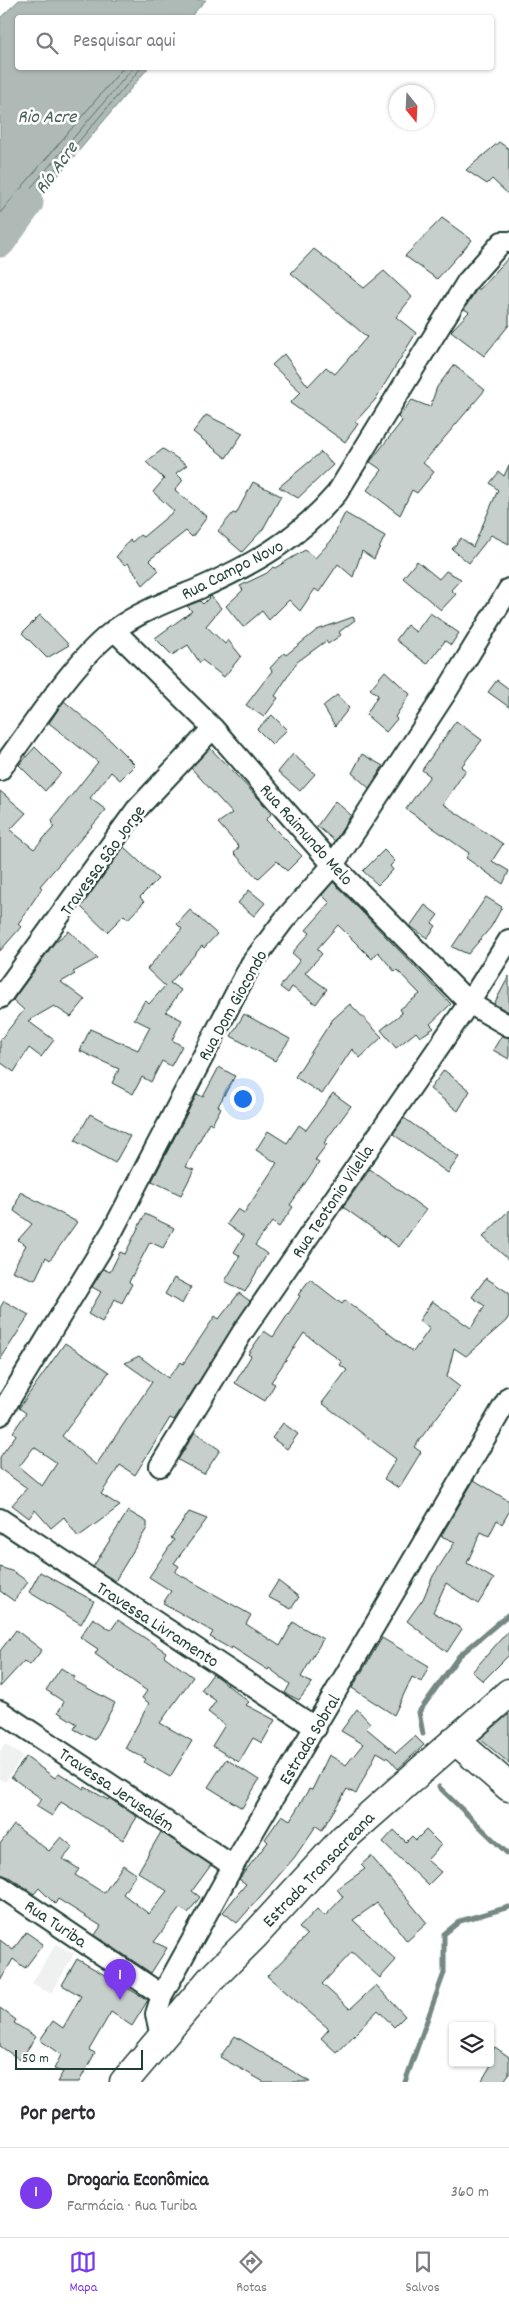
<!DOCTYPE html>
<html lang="pt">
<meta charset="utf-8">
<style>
body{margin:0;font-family:Dekko,sans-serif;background:#f2f2f3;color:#2b2b33}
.controls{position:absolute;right:15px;bottom:15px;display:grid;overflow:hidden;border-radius:5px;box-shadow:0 1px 4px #0004}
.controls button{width:45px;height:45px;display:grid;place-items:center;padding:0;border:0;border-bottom:1px solid #e1e1e2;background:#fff;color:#2b2b33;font:25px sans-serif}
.compass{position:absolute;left:389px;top:85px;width:45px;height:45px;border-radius:50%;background:#fff;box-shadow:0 1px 4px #0004;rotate:162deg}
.scale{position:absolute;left:15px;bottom:12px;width:128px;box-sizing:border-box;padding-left:5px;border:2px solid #1f3d34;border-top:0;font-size:14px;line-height:18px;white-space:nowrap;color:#1f3d34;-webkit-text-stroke:4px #fff;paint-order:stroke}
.you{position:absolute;left:242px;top:1098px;width:18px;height:18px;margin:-12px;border:4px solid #fff;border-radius:50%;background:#1a73e8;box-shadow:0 0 0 8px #1a73e833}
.badge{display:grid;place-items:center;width:32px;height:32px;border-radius:50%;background:#7c3aed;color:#fff;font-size:16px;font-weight:700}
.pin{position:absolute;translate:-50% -41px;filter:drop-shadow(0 1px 2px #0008)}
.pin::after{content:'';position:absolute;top:26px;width:18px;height:15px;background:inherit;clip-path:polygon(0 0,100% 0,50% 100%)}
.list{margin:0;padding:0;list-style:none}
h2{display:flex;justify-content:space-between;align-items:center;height:65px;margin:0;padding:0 20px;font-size:21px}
h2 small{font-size:16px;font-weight:400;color:#7c7c81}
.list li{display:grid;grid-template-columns:32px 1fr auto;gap:15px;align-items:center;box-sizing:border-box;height:90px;padding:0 20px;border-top:1px solid #e1e1e2}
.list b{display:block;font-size:19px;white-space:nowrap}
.list p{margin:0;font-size:16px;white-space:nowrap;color:#7c7c81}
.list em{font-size:16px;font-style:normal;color:#7c7c81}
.icon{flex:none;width:28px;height:28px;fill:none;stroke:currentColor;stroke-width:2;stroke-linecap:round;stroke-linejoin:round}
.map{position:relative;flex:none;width:509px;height:2082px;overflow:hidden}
.search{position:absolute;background:#fff;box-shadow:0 1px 4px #0004;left:15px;right:15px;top:15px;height:55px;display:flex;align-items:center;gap:12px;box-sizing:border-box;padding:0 18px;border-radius:5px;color:#7c7c81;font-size:19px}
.sheet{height:155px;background:#fff}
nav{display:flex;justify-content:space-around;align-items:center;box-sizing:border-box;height:70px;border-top:1px solid #e1e1e2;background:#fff;font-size:14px;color:#7c7c81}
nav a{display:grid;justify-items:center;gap:2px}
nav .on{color:#7c3aed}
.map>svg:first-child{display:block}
.built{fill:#eef1f0}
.water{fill:#afbab7;stroke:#758883}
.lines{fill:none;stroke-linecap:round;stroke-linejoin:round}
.shore{stroke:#596f68;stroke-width:1}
.stream{stroke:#758883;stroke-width:5}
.river{stroke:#afbab7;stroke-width:31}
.building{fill:#c7cfcc;stroke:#1f3d34;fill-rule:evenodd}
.street-casing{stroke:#1f3d34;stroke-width:24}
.secondary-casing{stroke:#1f3d34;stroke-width:31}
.street{stroke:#fff;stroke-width:20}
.secondary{stroke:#fff;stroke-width:28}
.labels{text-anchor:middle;stroke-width:5;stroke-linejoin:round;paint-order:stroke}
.street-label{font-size:18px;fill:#1f3d34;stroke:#fff}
.water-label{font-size:19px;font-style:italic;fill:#4a625b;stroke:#fff}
</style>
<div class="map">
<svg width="509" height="2082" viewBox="0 0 509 2082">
<rect width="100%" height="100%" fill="#fff"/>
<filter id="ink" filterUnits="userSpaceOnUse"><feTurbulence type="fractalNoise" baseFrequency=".02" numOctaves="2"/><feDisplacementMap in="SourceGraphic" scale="10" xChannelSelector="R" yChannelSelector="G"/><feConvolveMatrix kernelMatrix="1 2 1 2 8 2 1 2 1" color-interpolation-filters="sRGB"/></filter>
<g filter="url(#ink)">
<path class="built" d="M5,1744L23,1756L5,1782L0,1779V1751Z
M56,1944L74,1954L51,1994L32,1983Z"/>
<path class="water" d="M19,0H206L190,17L18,18V68H148L62,171L0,241V18Z"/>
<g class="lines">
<path class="shore" d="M0,213L123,68
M0,224L133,68
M0,234L141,68"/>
<path class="stream" d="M423,1734L419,1712L459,1656L509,1614
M439,1787L509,1855
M405,2082L444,1973V1934L460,1921L509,1907"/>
<path class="river" d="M0,242L28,203"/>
</g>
<path class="building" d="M499,142L509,149V195L492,179L487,184L466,170Z
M442,218L472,240L437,279L405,256Z
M314,249L364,288L384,271L412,297L396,317L416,333L375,400L355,422L358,424L345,442L290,403L301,392L272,365L284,354L308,386L326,367L335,374L367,337L291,273Z
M509,257V325L484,356L451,331L469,312L464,309L477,289H480Z
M454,365L485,390L423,463L434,472L417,493L412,490L400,515L367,490L382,470L370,462L402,421L398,417L412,400L430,407L437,387Z
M206,415L243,433L226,458L193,432Z
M163,449L187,465L176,473L183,480L175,490L207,517L192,537L186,531L149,560L159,570L143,585L128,563L125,565L116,557L130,540L132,542L140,535L143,537L174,511L153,492L164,479L146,462Z
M321,452L333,465L298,498L279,487Z
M509,465V544L491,535L469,563L452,549L461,538L473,547L498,490L490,483L499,472L504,476Z
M253,482L281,496L263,529L242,552L218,531L233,513L236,514Z
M345,513L385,536L374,559L362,551L353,577L338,564L319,592L315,589L300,611L289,600L269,620L262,611L243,627L226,606L243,590L240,586L267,573L273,567L275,568L305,550L315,558L331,541Z
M417,561L439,579L446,571L461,579L451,590L456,594L441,610L403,578Z
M211,596L221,608L206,626L225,644L228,640L241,656L224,677L202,660L200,663L188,645L172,655L155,638L192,611L187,606L200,601L203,604Z
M430,613L459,633L451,645L445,641L427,664L396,640L407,625L416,632Z
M40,615L69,645L47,658L22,633Z
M353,617L355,620L339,632L341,635L328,644L326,641L297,662L275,696L278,698L264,717L246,705L272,671L270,668L284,653L286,655L317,630Z
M385,671L410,694L395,717L397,719L386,732L366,715L378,695L370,689Z
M497,680L509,689V707L488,692Z
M337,695L349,708L335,726L323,706Z
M64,701L111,741L135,765L120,780L111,772L90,798L106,810L40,886L42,888L18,924L21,927L0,951V791L26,813L10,830L34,849L54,827L52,820L98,762L49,723Z
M272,715L287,730L272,744L257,729Z
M456,721L482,740L461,767L466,770L443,804L503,844L492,861L509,871L503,884L466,858L469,853L406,809L430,776L422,770Z
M35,747L61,773L45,791L19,765Z
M210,748L260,800L271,814L266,820L302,856L287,871L277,861L258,879L234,853L239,847L218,823L232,813L191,768Z
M293,754L315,774L300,791L278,772Z
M362,754L383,766L369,788L352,773Z
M335,801L351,815L335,841L317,826Z
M124,847L158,879L140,897L144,902L128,919L124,915L107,932L81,907Z
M384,850L395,861L390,866L393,870L378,885L363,871Z
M333,882L451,1004L430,1024L434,1028L420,1037L416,1032L396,1048L381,1030L402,1013L400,1009L420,994L397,970L395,972L378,952L372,959L338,925L317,949L322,954L305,973L327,989L316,1004L292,987L288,993L280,987L300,960L292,953L310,933L306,930L330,903L322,895Z
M249,890L265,903L254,916L238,903Z
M486,897L502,907L491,927L468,954L452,947Z
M425,905L438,915L432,923L436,926L427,938L410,926Z
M190,910L217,934L204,948L202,946L170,983L181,990L166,1012L182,1020L172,1040L182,1046L171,1066L162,1061L151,1082L142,1077L133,1094L112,1083L119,1069L80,1051L90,1029L138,1050L150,1027L134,1019L145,1000L149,1004L165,986L147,969L182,929L177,924Z
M69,931L98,958L73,972L75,974L61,982L85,1000L71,1017L54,1006L28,1021L54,1040L41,1057L29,1048L14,1072L0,1062V1040L24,1010L13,1000L55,942Z
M509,976V1012L494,1004Z
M350,1004L382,1037L360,1058L352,1049L322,1094L295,1077L332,1020Z
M244,1014L290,1039L275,1061L231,1036Z
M502,1035L509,1038V1059L493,1050Z
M219,1067L235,1076L218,1106L221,1108L212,1124L209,1122L186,1167L194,1170L181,1195L152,1181L197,1094L203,1097Z
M444,1070L470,1091L458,1111L430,1089Z
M333,1093L351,1106L324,1143L327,1144L315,1160L319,1163L290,1205L293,1207L279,1227L272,1222L255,1245L267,1254L245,1292L225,1281L240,1256L234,1252L244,1236L227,1224L238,1209L244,1213L277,1163L256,1150L268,1131L287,1143L299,1125L306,1130Z
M90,1114L130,1136L115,1163L75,1141Z
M404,1118L459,1157L448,1173L393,1134Z
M370,1169L426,1210L399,1247L343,1207Z
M20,1192L77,1222L50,1260L46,1257L35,1280L12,1271L26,1245L18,1240L32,1224L14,1211Z
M509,1210V1260L483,1237Z
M145,1214L174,1228L163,1248L150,1242L129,1282L132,1284L122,1303L115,1299L102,1322L88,1314L101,1292L92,1287L103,1269L110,1272L120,1252L125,1254Z
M174,1278L191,1287L182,1304L165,1294Z
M486,1278L509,1293V1316L506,1321L466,1356L454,1348L447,1377L460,1387L414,1447L421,1452L399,1488L384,1479L396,1459L322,1403L347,1370L340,1365L342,1362L304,1333L271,1382L275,1384L265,1401L235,1383L251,1356L248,1354L264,1331L273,1337L300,1296L298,1295L310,1279L342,1304L345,1300L413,1352L430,1328L419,1321L432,1301L471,1328L485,1306L472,1297Z
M239,1293L250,1301L174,1420L170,1418L135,1475L120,1465L101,1494L120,1506L78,1537L64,1517L51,1528L35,1510L29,1518L12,1505L27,1488L0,1469V1457L16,1435L13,1432L26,1413L19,1408L65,1343L109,1372L62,1436L96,1465L152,1382L125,1363L139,1356L168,1378L181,1362L183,1364L215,1316L219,1319ZM34,1447L57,1463L42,1486L19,1467Z
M4,1301L29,1315L0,1360V1308Z
M283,1423L298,1434L287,1449L272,1438Z
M195,1432L220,1450L204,1474L178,1460Z
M474,1480L509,1501V1512L502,1524L497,1520L489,1536L481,1532L467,1563L494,1579L478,1604L446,1583L433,1612L462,1629L447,1652L407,1621L423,1599L433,1576L455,1542L441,1536Z
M128,1511L147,1522V1528L115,1581L93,1567Z
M189,1512L207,1519L174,1563L179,1566L175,1572L251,1615L246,1624L280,1646L293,1622L323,1639L301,1677L312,1683L299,1700L285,1693L290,1684L269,1668L268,1670L232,1647L231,1649L210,1637L213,1632L163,1603L171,1591L149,1577L174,1540L171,1538Z
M0,1567L14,1572L28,1582L14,1601L0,1591Z
M40,1572L94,1601L81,1624L29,1592Z
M278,1581L299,1597L291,1609L268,1597Z
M93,1618L111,1630L118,1620L166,1652L164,1656L193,1677L160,1723L192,1741L170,1777L144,1762L146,1759L125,1748L149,1703L142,1698L147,1691L95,1654L98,1649L80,1637Z
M16,1630L42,1650L30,1665L24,1661L0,1687V1651Z
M509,1630V1655L483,1681L472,1672Z
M382,1638L429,1666L421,1682L412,1677L394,1715L352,1688Z
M61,1668L75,1677L73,1680L115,1703L95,1740L74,1729L77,1724L58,1712L64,1702L46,1690Z
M213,1674L249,1702L246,1705L275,1720L262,1743L253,1738L239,1762L212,1746L225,1725L208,1712L216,1701L201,1690Z
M357,1709L370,1723L366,1728L396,1753L415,1736L424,1745L398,1769L389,1759L377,1752L356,1794L347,1789L322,1830L316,1826L294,1858L237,1923L223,1912L246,1884L239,1879L268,1842L265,1839L282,1815L290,1820L309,1789L312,1790L329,1755L346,1765L363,1744L341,1731Z
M509,1714V1763L480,1739Z
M26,1757L55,1778L59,1773L84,1789L85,1787L108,1800L109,1798L137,1817L123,1840L61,1802L52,1816L36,1806L42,1799L11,1777Z
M226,1759L259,1780L242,1808L208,1787Z
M14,1825L49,1851L61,1837L73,1847L63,1859L79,1869L75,1875L104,1893L123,1865L136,1874L123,1894L149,1914L167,1891L138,1872L161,1832L211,1865L192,1891L200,1897L188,1913L180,1908L154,1942L167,1948L151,1973L95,1935L101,1926L58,1899L55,1904L39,1888L34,1894L9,1877L0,1874V1844Z
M394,1830L406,1842L412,1836L416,1840L426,1830L441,1845L427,1860L441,1872L428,1885L383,1842Z
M371,1856L427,1923L407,1941L377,1903L353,1920L396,1960L380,1978L352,1952L322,1984L350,2009L376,1985L405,2016L394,2027L378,2010L337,2053L321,2038L329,2029L267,1976L307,1935L299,1928L317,1909L325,1916L343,1897L337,1889L365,1869L361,1865Z
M26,1932L43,1944L25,1968L13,1959L0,1981V1940L13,1950Z
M77,1959L148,2000L132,2026L111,2012L89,2050L95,2053L79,2082H57L63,2072L54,2069L61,2055L40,2040L53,2021L63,2028L81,1996L62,1985Z
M0,2008L16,2020L14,2023L36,2037L20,2060L0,2046Z
M235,2036L310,2082H264L220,2057Z
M495,2047L509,2057V2074L503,2082H481L491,2065L490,2054Z"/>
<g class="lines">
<defs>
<path id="street" d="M114,630L213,728L333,865L469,1003L509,1026
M0,770C31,729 75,658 116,629C141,611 169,601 198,589C254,564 297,540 337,493L467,282L502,242H509
M0,998L136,810L213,728
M0,1415L113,1230L251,964L284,920L333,865L445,694L509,589
M160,1466L242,1333L469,1003L509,940
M0,1519L316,1728
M0,1711L233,1866
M0,1886L162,1995
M161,2037L156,2014L162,1995L233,1866L509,1397"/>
<path id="secondary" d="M455,1740L509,1787
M124,2082L211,1979L255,1935L344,1838L509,1693"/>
</defs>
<use href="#street" class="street-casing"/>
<use href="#secondary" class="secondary-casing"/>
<use href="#street" class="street"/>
<use href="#secondary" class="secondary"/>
</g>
</g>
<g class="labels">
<g class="street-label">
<text transform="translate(232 569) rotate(-27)" y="6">Rua Campo Novo</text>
<text transform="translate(307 834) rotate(48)" y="6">Rua Raimundo Melo</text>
<text transform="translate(102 860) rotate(-54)" y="6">Travessa São Jorge</text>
<text transform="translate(232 1005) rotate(-61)" y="6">Rua Dom Giocondo</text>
<text transform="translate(332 1201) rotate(-56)" y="6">Rua Teotonio Vilella</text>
<text transform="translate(158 1624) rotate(33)" y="6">Travessa Livramento</text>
<text transform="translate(309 1739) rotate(-59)" y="6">Estrada Sobral</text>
<text transform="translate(117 1789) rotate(34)" y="6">Travessa Jerusalém</text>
<text transform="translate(318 1869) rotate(-46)" y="6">Estrada Transacreana</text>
<text transform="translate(56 1923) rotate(34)" y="6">Rua Turiba</text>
</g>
<g class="water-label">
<text x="47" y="122">Rio Acre</text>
<text transform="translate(55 167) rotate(-54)" y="7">Río Acre</text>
</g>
</g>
</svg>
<div class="controls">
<button><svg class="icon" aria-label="layers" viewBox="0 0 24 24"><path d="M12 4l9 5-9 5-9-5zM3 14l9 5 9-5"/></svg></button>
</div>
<svg class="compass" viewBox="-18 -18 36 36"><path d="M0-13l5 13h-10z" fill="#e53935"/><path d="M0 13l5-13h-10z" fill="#7c7c81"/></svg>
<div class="scale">50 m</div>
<div class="you"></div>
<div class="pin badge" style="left:120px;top:2000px">1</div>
<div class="search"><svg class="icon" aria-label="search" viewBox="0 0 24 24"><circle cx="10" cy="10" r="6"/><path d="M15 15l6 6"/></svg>Pesquisar aqui</div>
</div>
<section class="sheet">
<h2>Por perto<small></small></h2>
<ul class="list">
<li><span class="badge">1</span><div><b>Drogaria Econômica</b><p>Farmácia · Rua Turiba</p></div><em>360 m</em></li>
</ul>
</section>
<nav>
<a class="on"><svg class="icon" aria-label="map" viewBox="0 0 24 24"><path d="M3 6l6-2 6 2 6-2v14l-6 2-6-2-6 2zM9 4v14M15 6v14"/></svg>Mapa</a>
<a><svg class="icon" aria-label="directions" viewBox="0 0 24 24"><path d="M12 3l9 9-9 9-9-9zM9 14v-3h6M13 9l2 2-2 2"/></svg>Rotas</a>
<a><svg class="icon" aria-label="saved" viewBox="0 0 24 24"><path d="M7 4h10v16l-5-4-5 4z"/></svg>Salvos</a>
</nav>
